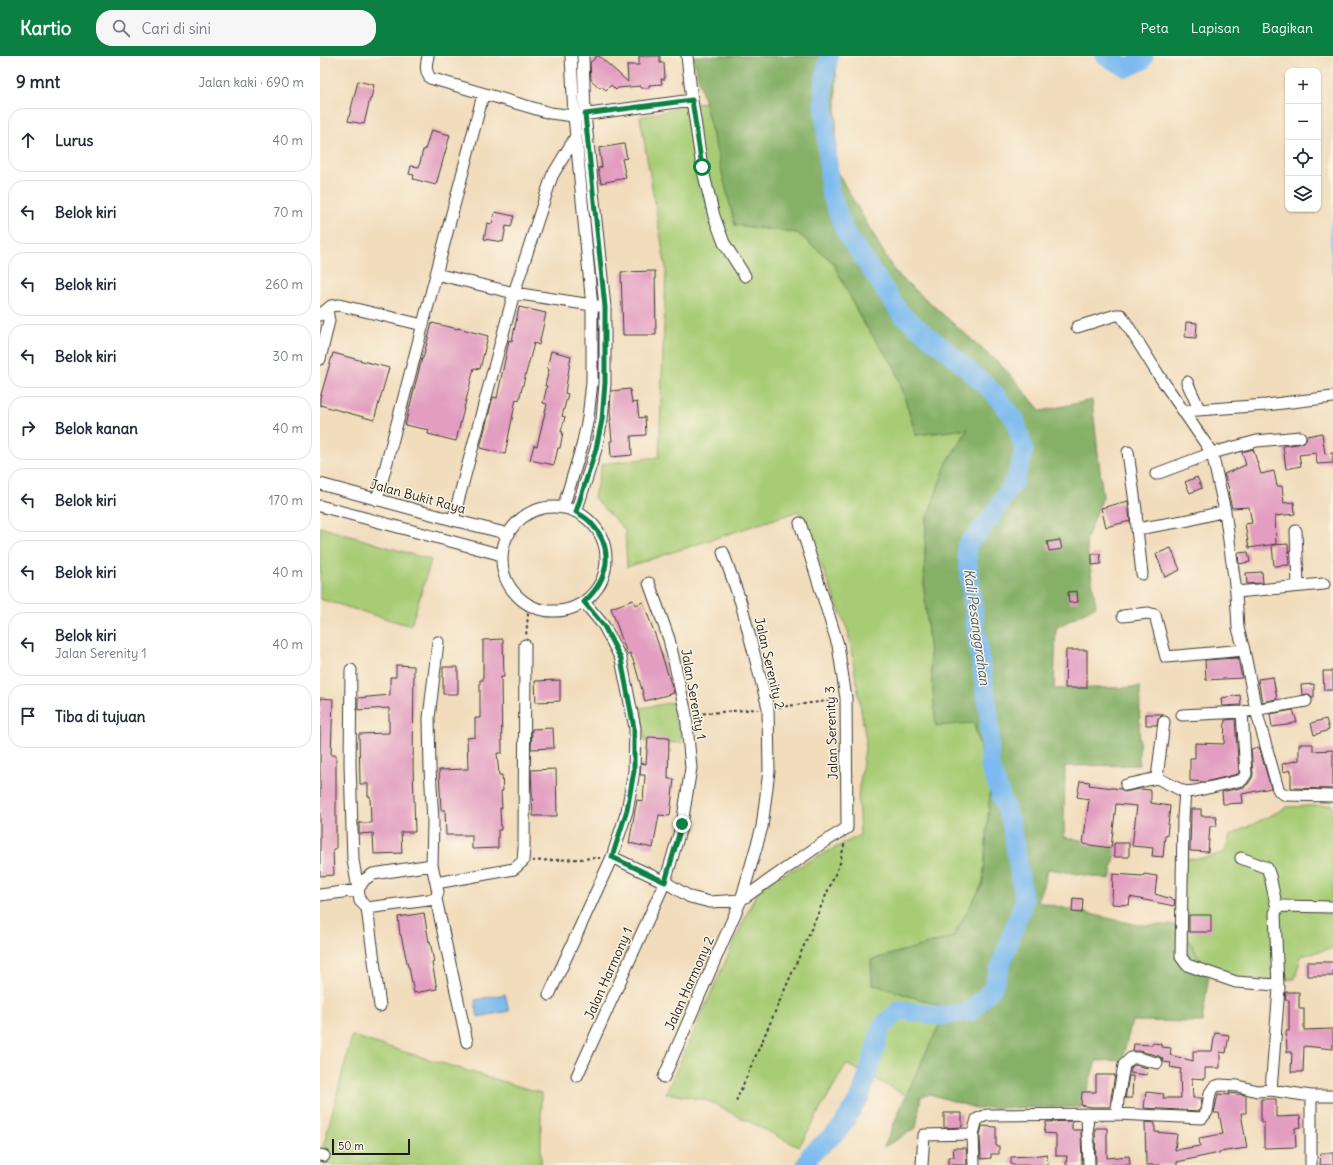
<!DOCTYPE html>
<html lang="id">
<meta charset="utf-8">
<style>
body{margin:0;font-family:Delius,sans-serif;background:#f6f6f7;color:#1f2937}
.controls{position:absolute;right:12px;top:12px;display:grid;overflow:hidden;border-radius:8px;box-shadow:0 1px 3px #0004}
.controls button{width:36px;height:36px;display:grid;place-items:center;padding:0;border:0;border-bottom:1px solid #e0e1e3;background:#fff;color:#1f2937;font:20px sans-serif}
.scale{position:absolute;left:12px;bottom:10px;width:78px;box-sizing:border-box;padding-left:4px;border:2px solid #1c1c1c;border-top:0;font-size:11px;line-height:14px;white-space:nowrap;color:#1c1c1c;-webkit-text-stroke:3px #fcf5e5;paint-order:stroke}
.stop{position:absolute;width:12px;height:12px;margin:-9px;border:3px solid #0b8043;border-radius:50%;background:#fff}
.stop.end{background:#0b8043;border-color:#fff;box-shadow:0 1px 4px #0008}
.list{margin:0;padding:0;list-style:none}
h2{display:flex;justify-content:space-between;align-items:center;height:52px;margin:0;padding:0 16px;font-size:17px}
h2 small{font-size:13px;font-weight:400;color:#747a83}
.list li{display:grid;grid-template-columns:26px 1fr auto;gap:12px;align-items:center;box-sizing:border-box;height:64px;margin:0 8px 8px;padding:0 8px;border:1px solid #e0e1e3;border-radius:16px}
.list b{display:block;font-size:15px;white-space:nowrap}
.list p{margin:0;font-size:13px;white-space:nowrap;color:#747a83}
.list em{font-size:13px;font-style:normal;color:#747a83}
.icon{flex:none;width:22px;height:22px;fill:none;stroke:currentColor;stroke-width:2;stroke-linecap:round;stroke-linejoin:round}
.map{position:relative;flex:none;width:1013px;height:1109px;overflow:hidden}
header{display:flex;align-items:center;gap:24px;box-sizing:border-box;height:56px;padding:0 20px;background:#0b8043;color:#fff}
header strong{font-size:19px}
nav{display:flex;gap:22px;margin-inline-start:auto;font-size:14px}
.search{width:280px;height:36px;background:#f6f6f7;display:flex;align-items:center;gap:10px;box-sizing:border-box;padding:0 14px;border-radius:16px;color:#747a83;font-size:15px}
main{display:flex}
aside{flex:1;background:#fff}
.map>svg:first-child{display:block}
.green{fill:#a8cc76;stroke:#627449}
.forest{fill:#86b067;stroke:#516642}
.water{fill:#7bbaef;stroke:#4c6b86}
.lines{fill:none;stroke-linecap:round;stroke-linejoin:round}
.stream{stroke:#7bbaef;stroke-width:3}
.river{stroke:#7bbaef;stroke-width:19}
.building{fill:#e29dc0}
.minor-casing{stroke:#3c3934;stroke-width:13}
.path{stroke:#3c3934;stroke-width:2;stroke-dasharray:3 3;stroke-linecap:butt}
.minor{stroke:#fff;stroke-width:11}
.route{stroke:#0b8043;stroke-width:5}
.labels{text-anchor:middle;stroke-width:3;stroke-linejoin:round;paint-order:stroke}
.street-label{font-size:13px;fill:#1c1c1c;stroke:#fcf5e5}
.water-label{font-size:14px;font-style:italic;fill:#425b70;stroke:#fcf5e5}
</style>
<header>
<strong>Kartio</strong>
<div class="search"><svg class="icon" aria-label="search" viewBox="0 0 24 24"><circle cx="10" cy="10" r="6"/><path d="M15 15l6 6"/></svg>Cari di sini</div>
<nav><a>Peta</a><a>Lapisan</a><a>Bagikan</a></nav>
</header>
<main>
<aside>
<h2>9 mnt<small>Jalan kaki · 690 m</small></h2>
<ul class="list">
<li><svg class="icon" aria-label="ahead" viewBox="0 0 24 24"><path d="M12 20V5M6 11l6-6 6 6"/></svg><div><b>Lurus</b></div><em>40 m</em></li>
<li><svg class="icon" aria-label="left" viewBox="0 0 24 24"><path d="M17 20v-9H6M10 6l-5 5 5 5"/></svg><div><b>Belok kiri</b></div><em>70 m</em></li>
<li><svg class="icon" aria-label="left" viewBox="0 0 24 24"><path d="M17 20v-9H6M10 6l-5 5 5 5"/></svg><div><b>Belok kiri</b></div><em>260 m</em></li>
<li><svg class="icon" aria-label="left" viewBox="0 0 24 24"><path d="M17 20v-9H6M10 6l-5 5 5 5"/></svg><div><b>Belok kiri</b></div><em>30 m</em></li>
<li><svg class="icon" aria-label="right" viewBox="0 0 24 24"><path d="M7 20v-9h11M14 6l5 5-5 5"/></svg><div><b>Belok kanan</b></div><em>40 m</em></li>
<li><svg class="icon" aria-label="left" viewBox="0 0 24 24"><path d="M17 20v-9H6M10 6l-5 5 5 5"/></svg><div><b>Belok kiri</b></div><em>170 m</em></li>
<li><svg class="icon" aria-label="left" viewBox="0 0 24 24"><path d="M17 20v-9H6M10 6l-5 5 5 5"/></svg><div><b>Belok kiri</b></div><em>40 m</em></li>
<li><svg class="icon" aria-label="left" viewBox="0 0 24 24"><path d="M17 20v-9H6M10 6l-5 5 5 5"/></svg><div><b>Belok kiri</b><p>Jalan Serenity 1</p></div><em>40 m</em></li>
<li><svg class="icon" aria-label="arrive" viewBox="0 0 24 24"><path d="M6 21V4h12l-3 4 3 4H6"/></svg><div><b>Tiba di tujuan</b></div></li>
</ul>
</aside>
<div class="map">
<svg width="1013" height="1109" viewBox="0 0 1013 1109">
<rect width="100%" height="100%" fill="#fcf5e5"/>
<filter id="ink" filterUnits="userSpaceOnUse"><feTurbulence type="fractalNoise" baseFrequency=".025" numOctaves="2"/><feDisplacementMap in="SourceGraphic" scale="8" xChannelSelector="R" yChannelSelector="G"/><feConvolveMatrix kernelMatrix="1 2 1 2 8 2 1 2 1" color-interpolation-filters="sRGB"/></filter>
<filter id="wash" filterUnits="userSpaceOnUse"><feTurbulence type="fractalNoise" baseFrequency=".012" numOctaves="4" result="noise"/><feDisplacementMap in="SourceGraphic" scale="16" xChannelSelector="R" yChannelSelector="G"/><feGaussianBlur stdDeviation="0.9" result="paint"/><feColorMatrix in="noise" values="0 0 0 0 0 0 0 0 0 0 0 0 0 0 0 0 0 1.4 0 .05"/><feComposite in="paint" operator="in"/></filter>
<g filter="url(#wash)">
<rect width="100%" height="100%" fill="#f1dcbb"/>
<path class="green" d="M385,46L415,169L477,177L513,206L542,265L575,311L596,379L648,373L627,406L606,465L604,531L616,669L654,666L670,736L663,827L633,881L551,904L552,928L628,952L586,1039L526,1008L479,1091L386,1044L346,1037L439,831L540,779L538,740L546,685L528,575L479,455L307,511L305,474L274,442L282,408L339,401L346,213L320,61Z
M0,471L111,504L91,570L0,543Z
M355,646L362,687L325,686L321,652Z
M1013,749V892L981,900L975,923L917,924L866,909L861,803L886,802L905,796L910,779L948,761L967,751Z
M32,980L221,1037V1109H4L3,1092Z"/>
<path class="forest" d="M373,0H516V114L575,216L686,314L721,355L772,344L783,441L766,484L776,550L736,572L734,633L820,631L819,709L745,710L744,781L797,791L790,823L728,813L718,846L818,869H860L889,918L882,966L812,965L802,1004L776,1005L762,1051L655,1052L610,1038L601,1041L596,1072L564,1091L586,1039L627,952L552,928L551,904L633,881L663,827L670,736L654,667L616,670L604,531L606,465L627,406L648,373L596,379L575,311L542,265L513,206L477,177L415,169Z"/>
<path class="water" d="M185,938L189,955L158,961L155,944Z"/>
<g class="lines">
<path class="stream" d="M1013,167L1011,173L1013,217"/>
<path class="river" d="M785,0L807,12L822,5L824,0
M486,1109L490,1099L520,1073L540,1041L550,1011L561,971L579,954L620,960L650,956L672,933L704,845L691,766L670,711L669,657L657,583L646,490L670,463L695,424L704,394L695,363L671,334L628,296L582,259L525,176L510,135L503,31L509,0"/>
</g>
<g id="blocks">
<path class="building" d="M277,0H279L308,26L307,9H319V0H340V7H344L345,23H341L342,28L329,29V32H320V30L298,32L296,34L291,29L286,34L281,30L280,32L271,24L270,7Z
M38,25L54,29L51,43H50L44,68L28,65Z
M111,74L130,79L116,129L93,123L94,119L89,118L91,110L99,111L103,94H105Z
M304,88L307,102L302,103L306,122L281,127L278,112L282,111L279,92Z
M175,156L194,160L191,171L186,170L183,186L164,183L167,167L172,168Z
M335,215L336,279H303L301,216Z
M199,251L226,257L219,289L214,287L199,344L196,343L185,398L160,392L173,341L177,342L186,299L189,284L192,285Z
M866,266L877,267L876,282L865,281Z
M112,267L138,273V272L168,280L160,313L154,312L136,385L108,378L109,374L85,369L102,302H103Z
M231,295L251,300L245,337L248,338L242,360L245,361L241,376H243L240,392H238L234,409L210,404L214,389L217,390L227,348L223,347L227,330H225L229,313L227,312Z
M13,297L69,312L54,364L0,349V342Z
M310,333L312,347L317,346L319,362L325,361L326,379L311,380L312,399L291,401L290,385H292L290,364H291L290,354L291,335Z
M1002,377L1005,398L1013,397V407L997,408L996,397L979,399L981,410L966,413L963,390L984,387L986,384L987,380Z
M933,393L941,418L954,415L957,430H962L964,447L974,446L975,458L955,460L956,488L929,492L925,468L932,467L929,451L912,452L908,436H910L904,418L926,409L922,396Z
M877,421L882,432L870,437L865,426Z
M808,445L810,465L786,471L781,452Z
M740,484L742,493L729,495L727,486Z
M968,488L969,509L954,510L952,489Z
M851,492L860,514L845,521L836,498Z
M928,496L930,506L919,508L918,497Z
M772,498H780L781,508L772,509Z
M942,516L943,527L927,528L926,517Z
M757,535L758,546L749,547L748,536Z
M313,544L315,549L323,546L337,584L354,637L325,645L315,609L310,597L307,598L291,552Z
M183,583L184,621H181L182,697H177L179,719H182L183,735H181L182,752H180L181,774H178V792L152,793V779H126L125,754H121L119,714L148,713L147,682L155,681V662H160V624H163V584Z
M746,594H767V632H745Z
M918,602L922,622L886,624L885,604Z
M76,609L94,610L93,711L95,776H81L82,797L54,798L53,777L39,778V767H51L50,740H48V728H40L39,678L69,677V652L38,654V642L70,639V621H76Z
M123,611H138V638H123Z
M1003,615H1013V634H1004Z
M953,621L957,643L942,646L938,623Z
M240,624V645L216,646L215,625Z
M994,628V642H992L988,638L982,639L981,629Z
M920,639L921,649L902,650L901,642Z
M0,642L13,643L11,699H16V793H13L14,819L0,820Z
M973,654L977,666L967,669L952,671L950,658Z
M826,658H843V659L838,662L837,669H826Z
M915,663L919,716L918,718L885,726L870,725V702H875V687L904,688L905,664Z
M1006,663L1009,674L994,679L991,667Z
M233,672L234,692L211,693L212,673Z
M328,681L349,682L348,723H354L350,760L339,759L333,792L309,787L317,744L323,745L325,719H320L321,707L326,708Z
M979,688H993V695L1013,694V733L971,732V714L963,716L962,708L979,704Z
M939,691L951,732L922,738L923,747L903,748L902,736L924,731L928,728L932,722L933,718L931,693Z
M236,713L237,760H213L211,714Z
M760,725L770,726L769,729L801,733L804,736L819,733L831,734V747L850,750L847,780H845L843,801L832,800L833,792L812,790L817,750L796,748L791,792L763,788L769,743L757,741Z
M871,753H881V760H896L897,770H890L888,796L870,795Z
M794,787H809V801H794Z
M793,818L823,820L824,818L837,820L835,838L855,844L854,850L810,841L809,849L792,848Z
M753,842L763,843L762,857L752,856Z
M104,857L109,886L110,885L114,906L112,907L117,933L94,937L89,911H88L81,879H80L78,861Z
M869,859H891V876H869Z
M987,906H1013V920H987Z
M966,936H979V953H984V974L1013,973V993L984,990L983,1016H971L972,996H967L966,975H969V944H965Z
M895,977L909,979L906,997L900,996V1012H885V1023L872,1022L873,1042H882L880,1053L879,1055L824,1052L826,1036L844,1038L843,1042H861L860,1017L861,1013L850,1011L851,1007L844,1006L842,1002L839,1000L820,995H813L814,988L832,989V987L841,988V991L851,992L850,999L873,1005V995H892Z
M814,1009L828,1012L827,1019L810,1017L811,1012Z
M776,1019H795L791,1042L790,1051H772L761,1049L762,1036H776Z
M809,1020H813L812,1042H805Z
M909,1037L926,1039V1057H921L927,1092L899,1096V1097L857,1106V1109H826L825,1066L835,1067V1076L857,1078L855,1094L880,1090L879,1082L903,1078L899,1057H894L898,1038L909,1039Z
M941,1043H956V1061L980,1060L981,1071L975,1072L976,1091L944,1092V1066H941Z
M624,1057H642V1071L624,1072Z
M752,1065V1074H761L762,1109H746L747,1100H736V1078L724,1077L726,1066Z
M662,1070L676,1071V1090H679V1098H671V1102L661,1103L660,1079Z
M775,1072H787V1102L809,1100L810,1109H776Z
M633,1092H646L647,1109H628V1101H634Z
M1001,1097H1013V1109H1000Z
M727,1098L728,1109H691V1101L712,1100Z"/>
</g>
</g>
<g filter="url(#ink)">
<use href="#blocks" fill-opacity="0" stroke="#3c3934" stroke-width="1"/>
<g class="lines">
<defs>
<path id="minor" d="M108,0C106,8 105,15 110,22L230,57L254,60L372,44
M367,0L372,44L382,111L394,160L404,187L425,220
M116,218L194,237L278,250
M0,259L11,250L19,249L103,269
M757,271L796,259H801L838,318L892,397L905,455L916,536L918,572L924,594L936,654L958,733L960,736L966,739L1013,740
M0,303L9,265L7,254
M867,326L879,353
M864,355L946,349L1013,341
M808,396L816,454L817,473
M836,418L892,397L937,385L980,381
M0,428L133,464L189,478
M57,444L163,39
M0,450L182,499
M182 503a52 52 0 1 1 104 0a52 52 0 1 1-104 0Z
M243,452L262,390L268,362L272,326V250L254,60L251,0
M256,456L276,393L282,364L285,327V251L265,58L263,0
M133,464L194,237L232,120L256,80
M976,475L978,530
M822,518L817,473L869,464L905,455
M916,536L1004,528
M803,560L828,557L835,559L846,601L924,594
M862,659L922,656L986,645
M837,722L844,666
M806,729L837,722L865,736L875,735L922,724L926,718L922,656
M865,736L863,761L861,901L867,909L916,926L956,929L959,932L951,1034
M292,801L345,826L370,841L390,846L421,844L501,788L527,772L526,642L518,589L480,467
M921,802L947,812L950,820L957,853
M112,809L113,765L110,712L109,662L118,586
M116,827L194,813L203,805L204,792L205,589
M0,839L38,834L44,824L53,818L112,809L118,836L116,843L47,852L40,845L33,804L30,708L31,614
M116,843L147,986
M47,852L60,950
M958,931L955,857L957,853L961,850L1013,851
M229,939L292,801L307,755L314,715L315,672L301,603L284,570L264,546
M257,1020L345,826L362,768L371,712L366,658L349,583L329,527
M344,1021L421,844L442,771L449,715L448,652L421,547L403,496
M767,1058L769,1109
M797,1058L798,1043L804,1009L811,1002H818L837,1007
M653,1078L654,1109
M0,1099L4,1100
M602,1109L604,1079L653,1078L657,1063L667,1059L797,1058L882,1062L887,1056L890,1037L894,1031L900,1029L918,1030L937,1035L951,1034L991,1040H1013
M991,1109V1040"/>
</defs>
<use href="#minor" class="minor-casing"/>
<path class="path" d="M204,546L208,559L206,580
M459,651L516,644
M377,658L438,653
M212,805L280,802
M416,1045L520,807L525,785"/>
<use href="#minor" class="minor"/>
</g>
</g>
<g class="lines" filter="url(#ink)">
<path class="route" d="M362,768L345,826L292,801L307,754L314,715V672L301,603L284,570L264,546C289,523 295,493 271,467C267,462 261,459 256,456L276,393L282,364L285,327V251L265,58L372,44L382,111"/>
</g>
<g class="labels">
<g class="street-label">
<text transform="translate(98 440) rotate(15)" y="5">Jalan Bukit Raya</text>
<text transform="translate(450 607) rotate(77)" y="5">Jalan Serenity 2</text>
<text transform="translate(374 638) rotate(80)" y="5">Jalan Serenity 1</text>
<text transform="translate(511 677) rotate(-92)" y="5">Jalan Serenity 3</text>
<text transform="translate(288 917) rotate(-66)" y="5">Jalan Harmony 1</text>
<text transform="translate(369 927) rotate(-66)" y="5">Jalan Harmony 2</text>
</g>
<g class="water-label">
<text transform="translate(657 571) rotate(82)" y="5">Kali Pesanggrahan</text>
</g>
</g>
</svg>
<div class="controls">
<button>+</button>
<button>−</button>
<button><svg class="icon" aria-label="locate" viewBox="0 0 24 24"><circle cx="12" cy="12" r="6"/><path d="M12 2v4M12 18v4M2 12h4M18 12h4"/></svg></button>
<button><svg class="icon" aria-label="layers" viewBox="0 0 24 24"><path d="M12 4l9 5-9 5-9-5zM3 14l9 5 9-5"/></svg></button>
</div>
<div class="scale">50 m</div>
<div class="stop" style="left:382px;top:111px"></div>
<div class="stop end" style="left:362px;top:768px"></div>
</div>
</main>
